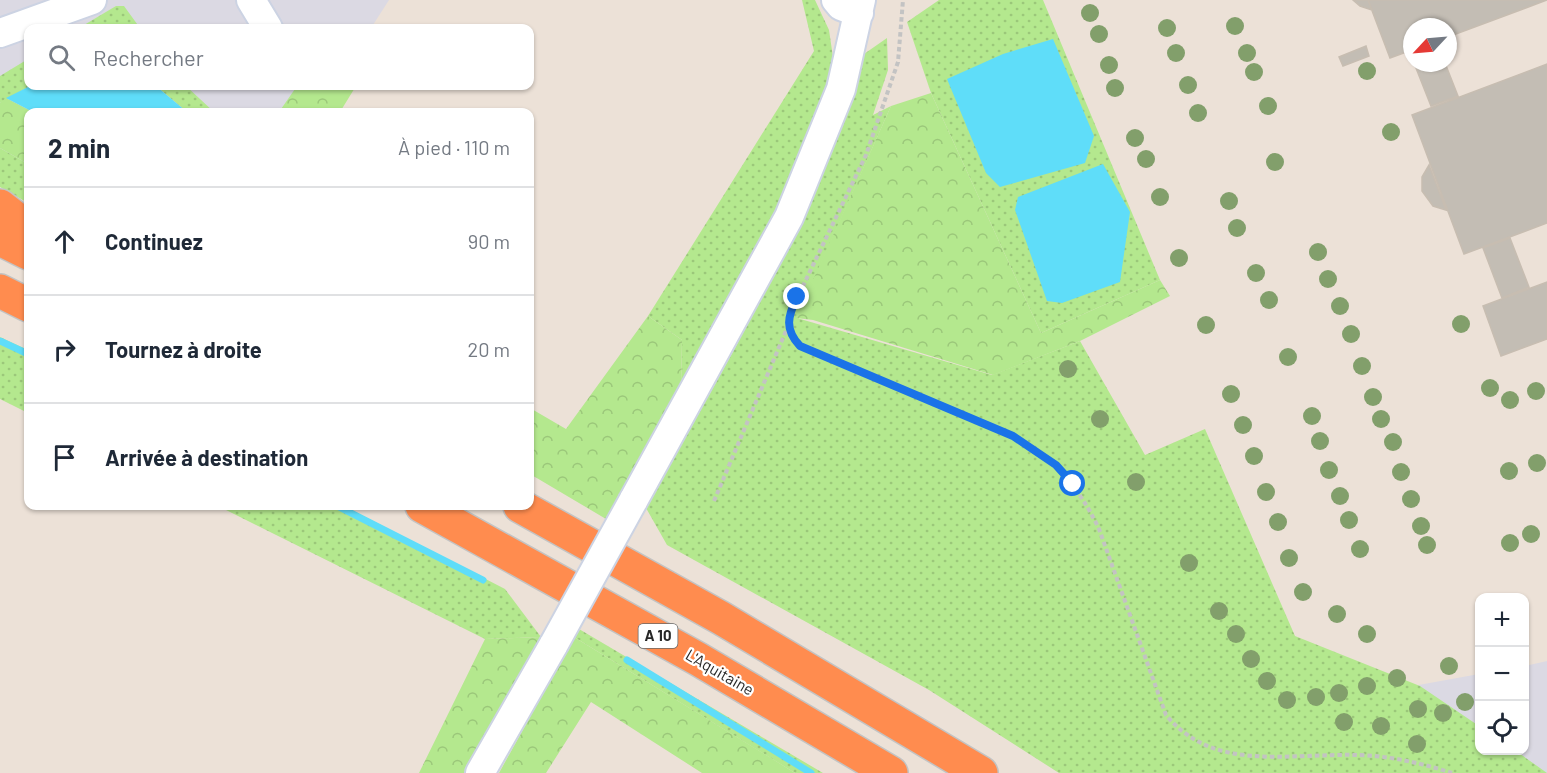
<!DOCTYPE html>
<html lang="fr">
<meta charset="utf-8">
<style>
body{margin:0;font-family:Barlow,sans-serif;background:#f2f2f3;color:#1f2937}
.controls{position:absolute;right:18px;bottom:18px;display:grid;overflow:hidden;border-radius:12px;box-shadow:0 2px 4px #0004}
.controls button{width:54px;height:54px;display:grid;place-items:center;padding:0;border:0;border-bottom:2px solid #e0e1e3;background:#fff;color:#1f2937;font:30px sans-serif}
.compass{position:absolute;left:1403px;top:18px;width:54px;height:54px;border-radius:50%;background:#fff;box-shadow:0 2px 4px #0004;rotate:244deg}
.stop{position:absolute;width:18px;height:18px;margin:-14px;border:4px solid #1a73e8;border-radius:50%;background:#fff}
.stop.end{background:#1a73e8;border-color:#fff;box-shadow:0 2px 6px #0008}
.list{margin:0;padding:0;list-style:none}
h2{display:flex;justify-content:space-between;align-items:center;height:78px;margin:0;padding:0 24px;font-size:26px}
h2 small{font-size:20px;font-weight:400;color:#747a83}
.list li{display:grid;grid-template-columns:39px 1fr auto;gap:18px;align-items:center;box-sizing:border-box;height:108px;padding:0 24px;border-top:2px solid #e0e1e3}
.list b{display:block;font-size:22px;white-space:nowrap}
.list em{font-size:20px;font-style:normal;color:#747a83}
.icon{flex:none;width:33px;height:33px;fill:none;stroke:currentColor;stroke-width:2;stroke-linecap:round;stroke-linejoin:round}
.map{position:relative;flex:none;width:1547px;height:773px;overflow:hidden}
.search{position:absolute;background:#fff;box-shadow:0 2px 4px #0004;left:24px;top:24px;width:510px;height:66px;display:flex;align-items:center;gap:15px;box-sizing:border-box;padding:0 21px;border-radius:12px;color:#747a83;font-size:22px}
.panel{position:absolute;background:#fff;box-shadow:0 2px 4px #0004;left:24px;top:108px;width:510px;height:402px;border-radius:12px}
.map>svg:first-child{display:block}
.industrial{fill:#dbd9e3}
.grass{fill:url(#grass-dots)}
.forest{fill:url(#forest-crowns)}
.water{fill:#5fddf9}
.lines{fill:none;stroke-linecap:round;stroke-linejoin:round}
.stream{stroke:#5fddf9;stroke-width:7}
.building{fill:#c3bdb4;stroke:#c7bdb1;stroke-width:1.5}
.minor-casing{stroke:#ccd3e3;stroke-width:32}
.highway-casing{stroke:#c3c3c3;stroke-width:36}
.path{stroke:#c3c3c3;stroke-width:4;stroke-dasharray:4.5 3;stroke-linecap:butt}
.minor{stroke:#fff;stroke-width:28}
.highway{stroke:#ff8c4f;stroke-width:33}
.minor-bridge-casing{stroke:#ccd3e3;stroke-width:32;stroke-linecap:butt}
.minor-bridge{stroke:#fff;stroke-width:28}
.tree{fill:#829f6b}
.route{stroke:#1a73e8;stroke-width:8}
.labels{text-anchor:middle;stroke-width:4.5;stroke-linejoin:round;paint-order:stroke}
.shield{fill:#fff;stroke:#686868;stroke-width:1.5}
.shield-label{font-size:15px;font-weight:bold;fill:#282828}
.street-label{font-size:16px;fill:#282828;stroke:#fff}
</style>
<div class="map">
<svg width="1547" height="773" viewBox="0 0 1547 773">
<defs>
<pattern id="grass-dots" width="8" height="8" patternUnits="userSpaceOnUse" patternTransform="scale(1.5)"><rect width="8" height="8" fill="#b4e88e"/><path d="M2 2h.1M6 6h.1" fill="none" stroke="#9bc77a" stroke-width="1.8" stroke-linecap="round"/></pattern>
<pattern id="forest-crowns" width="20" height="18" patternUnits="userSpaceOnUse" patternTransform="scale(1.5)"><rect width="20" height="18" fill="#b4e88e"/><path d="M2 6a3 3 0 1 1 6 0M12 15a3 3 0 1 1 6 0" fill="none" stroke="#9bc77a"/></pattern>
</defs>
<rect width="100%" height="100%" fill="#ece1d7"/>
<path class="industrial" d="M0,0H389L371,28H28V86H335L317,112H28V168L0,152Z
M1547,661V773H1184L1276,711L1479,674L1480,750H1524L1525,666Z"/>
<path class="grass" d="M802,0H815L829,30L834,64L800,162L754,261L681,389L682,340L648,316L814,51Z
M939,0H1043L1160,280L1041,333L931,93L907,22Z
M116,6H124L140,28H79Z
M887,38L888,70L873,115L891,106L797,318L992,375L1080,341L1145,455L1205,429L1295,636L1420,686L1479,726L1480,750L1516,751L1547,773H1059L929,690L667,545L646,508L735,348L807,209L838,133L864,54Z
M28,59L30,86L0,103V76Z
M156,86H186L214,112H187Z
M0,148L28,164V203L0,187Z
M0,337L28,350V413L0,399Z
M218,506H344L505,589L541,637L485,639Z
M579,629L823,773H795L574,637Z"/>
<path class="forest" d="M297,86H356L340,112H279Z
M931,93L1041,333L1160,280L1170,296L1080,341L993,375L813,320L796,318L891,106Z
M6,98L33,112H28V164L0,148V103Z
M648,316L682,340L681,389L606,519L530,474V408L566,429Z
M541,637L465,773H419L485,639Z
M574,637L771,758L795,773H702L591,702L546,773H499Z"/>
<path class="water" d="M1053,39L1094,136L1085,163L1000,187L986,173L947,79L1003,54Z
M30,86H156L187,112H33L6,98Z
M1103,164L1130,212L1120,282L1062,303L1047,301L1015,210L1018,197Z"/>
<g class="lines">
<path class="stream" d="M0,341L28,354
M337,506L483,580
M627,660L811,773"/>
</g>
<path class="building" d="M1353,0H1368L1372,10L1360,6Z
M1368,0H1547L1448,37V27H1412V50L1390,58Z
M1366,46L1369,56L1343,66L1339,57Z
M1414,63H1445L1458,96L1431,106Z
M1547,64V223L1464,254L1412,115Z
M1429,165L1446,210L1433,206L1422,191V177Z
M1510,238L1529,287L1502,298L1483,248Z
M1547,282V339L1501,356L1483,306Z"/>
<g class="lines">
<defs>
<path id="minor" d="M251,0L268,28
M836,0L841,6L859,13
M0,33L92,0
M633,501L789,217L841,89L861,0
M480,773L554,644"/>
<path id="highway" d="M0,206L28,228
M0,239L28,253
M0,291L28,305
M422,506L698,659L891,773
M520,506L721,618L981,773"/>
</defs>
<use href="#minor" class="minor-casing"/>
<use href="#highway" class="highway-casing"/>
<path class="path" d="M788,326L792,338L810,352C848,368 887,384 925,399C1003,430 1061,448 1099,529L1166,715C1214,773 1288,753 1358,755C1390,756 1421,763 1452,773
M714,501L788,326L789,315L866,155L898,62L903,0"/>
<use href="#minor" class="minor"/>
<use href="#highway" class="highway"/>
<defs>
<path id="minor-bridge" d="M554,644L633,501"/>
</defs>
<use href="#minor-bridge" class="minor-bridge-casing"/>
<use href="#minor-bridge" class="minor-bridge"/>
</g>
<g class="tree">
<circle cx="1090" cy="13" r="9"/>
<circle cx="1235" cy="26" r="9"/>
<circle cx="1167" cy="28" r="9"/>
<circle cx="1099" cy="34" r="9"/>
<circle cx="1176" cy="53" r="9"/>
<circle cx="1247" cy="53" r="9"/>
<circle cx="1109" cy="65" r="9"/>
<circle cx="1367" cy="71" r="9"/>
<circle cx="1254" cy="72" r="9"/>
<circle cx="1188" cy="85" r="9"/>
<circle cx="1115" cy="88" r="9"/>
<circle cx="1268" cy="106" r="9"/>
<circle cx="1198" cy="113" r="9"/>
<circle cx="1391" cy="132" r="9"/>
<circle cx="1135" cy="138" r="9"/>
<circle cx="1146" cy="159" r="9"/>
<circle cx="1275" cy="162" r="9"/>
<circle cx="1160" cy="197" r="9"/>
<circle cx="1229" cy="201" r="9"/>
<circle cx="1237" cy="228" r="9"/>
<circle cx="1318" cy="252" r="9"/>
<circle cx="1179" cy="258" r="9"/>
<circle cx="1256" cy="273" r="9"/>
<circle cx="1328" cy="279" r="9"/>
<circle cx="1269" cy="300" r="9"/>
<circle cx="1340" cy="306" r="9"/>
<circle cx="1461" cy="324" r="9"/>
<circle cx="1206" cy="325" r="9"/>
<circle cx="1351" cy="334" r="9"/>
<circle cx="1288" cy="357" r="9"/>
<circle cx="1362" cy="366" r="9"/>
<circle cx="1068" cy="369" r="9"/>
<circle cx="1490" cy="388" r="9"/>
<circle cx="1536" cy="391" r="9"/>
<circle cx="1231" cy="394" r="9"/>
<circle cx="1373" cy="397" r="9"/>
<circle cx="1510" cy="400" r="9"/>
<circle cx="1312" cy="416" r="9"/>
<circle cx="1100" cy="419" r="9"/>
<circle cx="1381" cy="419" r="9"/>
<circle cx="1243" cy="425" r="9"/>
<circle cx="1320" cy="441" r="9"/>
<circle cx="1393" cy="442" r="9"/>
<circle cx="1254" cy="456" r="9"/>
<circle cx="1537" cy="463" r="9"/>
<circle cx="1329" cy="470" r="9"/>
<circle cx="1509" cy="471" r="9"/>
<circle cx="1401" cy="472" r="9"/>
<circle cx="1136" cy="482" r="9"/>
<circle cx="1266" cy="492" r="9"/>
<circle cx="1340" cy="496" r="9"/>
<circle cx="1411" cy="499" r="9"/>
<circle cx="1349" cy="520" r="9"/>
<circle cx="1278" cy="522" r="9"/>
<circle cx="1421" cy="526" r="9"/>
<circle cx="1531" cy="534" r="9"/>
<circle cx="1510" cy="543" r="9"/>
<circle cx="1427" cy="545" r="9"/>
<circle cx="1360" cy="549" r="9"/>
<circle cx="1289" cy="558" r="9"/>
<circle cx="1189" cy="563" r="9"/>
<circle cx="1303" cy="592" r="9"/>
<circle cx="1219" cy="611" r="9"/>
<circle cx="1337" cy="614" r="9"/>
<circle cx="1236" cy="634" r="9"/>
<circle cx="1367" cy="634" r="9"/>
<circle cx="1251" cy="659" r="9"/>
<circle cx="1449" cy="666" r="9"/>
<circle cx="1397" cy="678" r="9"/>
<circle cx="1267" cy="681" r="9"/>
<circle cx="1367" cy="686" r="9"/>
<circle cx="1339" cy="693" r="9"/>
<circle cx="1316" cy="697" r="9"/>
<circle cx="1287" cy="700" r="9"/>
<circle cx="1465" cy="702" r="9"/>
<circle cx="1418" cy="709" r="9"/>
<circle cx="1443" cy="713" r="9"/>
<circle cx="1344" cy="722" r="9"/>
<circle cx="1381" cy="726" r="9"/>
<circle cx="1417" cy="744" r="9"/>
</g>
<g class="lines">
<path class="route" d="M797,297C788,316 784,329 800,346L1013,436L1056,465L1073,484"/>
</g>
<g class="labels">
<rect class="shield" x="638.5" y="624" width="39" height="24" rx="4.5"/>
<g class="shield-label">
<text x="658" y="641">A 10</text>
</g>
<g class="street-label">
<text transform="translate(720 672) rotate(30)" y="6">L'Aquitaine</text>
</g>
</g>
</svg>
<div class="controls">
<button>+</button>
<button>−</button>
<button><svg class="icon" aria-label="locate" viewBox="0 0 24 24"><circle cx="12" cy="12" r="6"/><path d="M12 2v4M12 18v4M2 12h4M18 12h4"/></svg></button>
</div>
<svg class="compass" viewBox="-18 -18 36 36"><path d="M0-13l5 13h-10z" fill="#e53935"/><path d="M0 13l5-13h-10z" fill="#747a83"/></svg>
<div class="stop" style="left:1073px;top:484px"></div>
<div class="stop end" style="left:797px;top:297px"></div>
<div class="search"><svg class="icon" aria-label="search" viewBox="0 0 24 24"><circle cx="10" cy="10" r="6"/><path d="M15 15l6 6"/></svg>Rechercher</div>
<section class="panel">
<h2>2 min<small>À pied · 110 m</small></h2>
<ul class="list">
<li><svg class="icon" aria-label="ahead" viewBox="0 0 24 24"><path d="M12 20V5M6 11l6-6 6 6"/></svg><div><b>Continuez</b></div><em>90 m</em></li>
<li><svg class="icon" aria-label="right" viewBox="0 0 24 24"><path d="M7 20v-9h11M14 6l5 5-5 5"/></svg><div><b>Tournez à droite</b></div><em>20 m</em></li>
<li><svg class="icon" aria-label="arrive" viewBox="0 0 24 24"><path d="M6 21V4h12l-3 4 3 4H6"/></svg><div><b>Arrivée à destination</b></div></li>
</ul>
</section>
</div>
